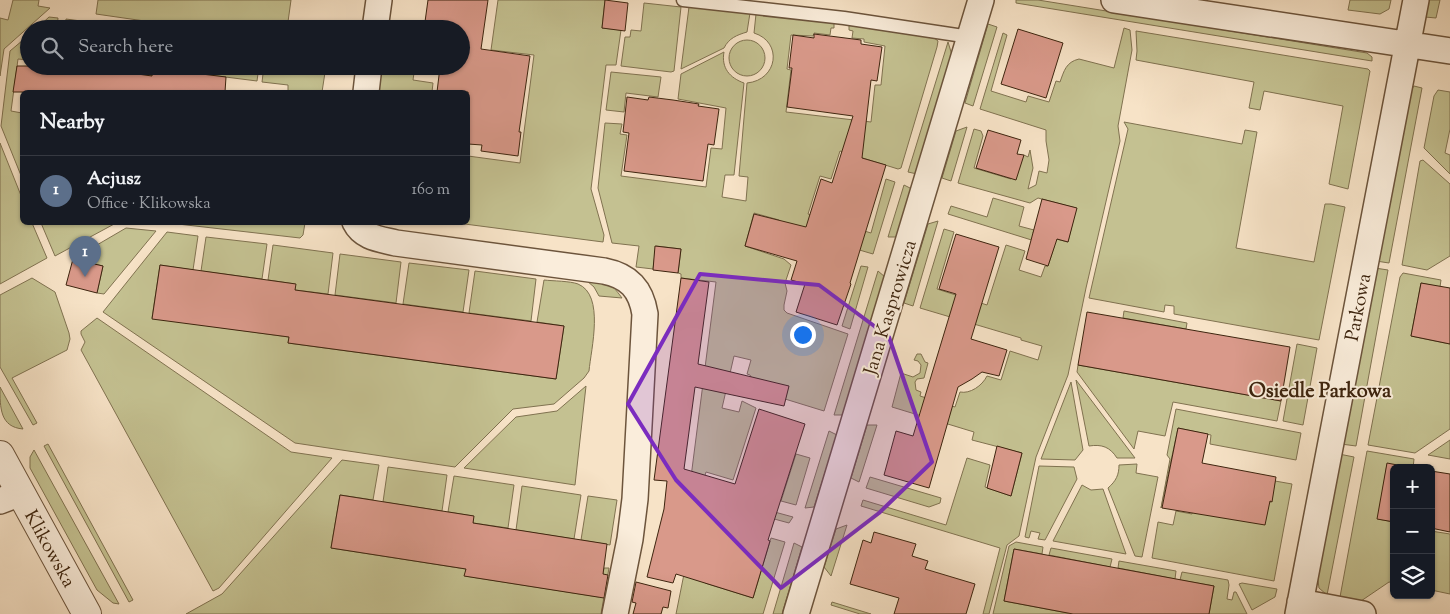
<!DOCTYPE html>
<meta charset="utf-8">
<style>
body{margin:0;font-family:"Sorts Mill Goudy",serif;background:#242831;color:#f1f3f6}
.controls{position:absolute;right:15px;bottom:15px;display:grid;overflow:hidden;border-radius:8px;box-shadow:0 1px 4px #0004}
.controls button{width:45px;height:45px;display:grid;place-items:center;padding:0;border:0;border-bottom:1px solid #363941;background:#171b24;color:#f1f3f6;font:25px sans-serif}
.you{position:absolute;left:802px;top:334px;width:18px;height:18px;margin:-12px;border:4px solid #fff;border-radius:50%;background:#1a73e8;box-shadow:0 0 0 8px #1a73e833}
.badge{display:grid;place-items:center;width:32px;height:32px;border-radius:50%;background:#ea580c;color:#fff;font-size:16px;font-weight:700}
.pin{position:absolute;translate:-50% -41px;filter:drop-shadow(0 1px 2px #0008)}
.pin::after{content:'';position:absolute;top:26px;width:18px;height:15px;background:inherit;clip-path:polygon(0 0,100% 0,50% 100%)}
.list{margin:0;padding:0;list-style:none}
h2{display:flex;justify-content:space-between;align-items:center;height:65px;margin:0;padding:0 20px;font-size:21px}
h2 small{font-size:16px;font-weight:400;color:#9ea1a6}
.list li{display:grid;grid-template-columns:32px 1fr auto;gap:15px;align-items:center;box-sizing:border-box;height:70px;padding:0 20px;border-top:1px solid #363941}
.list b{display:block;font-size:19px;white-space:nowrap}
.list p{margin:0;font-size:16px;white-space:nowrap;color:#9ea1a6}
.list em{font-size:16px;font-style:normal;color:#9ea1a6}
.icon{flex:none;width:28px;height:28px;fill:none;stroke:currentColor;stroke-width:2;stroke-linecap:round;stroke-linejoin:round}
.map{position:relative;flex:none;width:1450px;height:614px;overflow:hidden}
.search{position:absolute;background:#171b24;box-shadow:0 1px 4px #0004;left:20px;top:20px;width:450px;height:55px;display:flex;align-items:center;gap:12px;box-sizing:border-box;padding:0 18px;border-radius:28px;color:#9ea1a6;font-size:19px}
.panel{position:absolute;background:#171b24;box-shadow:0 1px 4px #0004;left:20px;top:90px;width:450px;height:135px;border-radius:8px}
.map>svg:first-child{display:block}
.green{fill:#c4c191;stroke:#807250}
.building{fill:#d9998a;stroke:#3d240e}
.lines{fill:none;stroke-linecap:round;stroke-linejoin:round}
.service-casing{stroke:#6c543c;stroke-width:15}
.minor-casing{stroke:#6c543c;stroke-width:28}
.tertiary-casing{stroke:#6c543c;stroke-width:30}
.service{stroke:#faeddb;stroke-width:12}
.minor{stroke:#faeddb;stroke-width:25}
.tertiary{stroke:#faeddb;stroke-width:28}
.marked{fill:#7b2cbf;fill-opacity:0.2;stroke:#7b2cbf;stroke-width:4;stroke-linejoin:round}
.labels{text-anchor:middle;stroke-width:4;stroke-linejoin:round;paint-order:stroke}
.street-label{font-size:19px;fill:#3d240e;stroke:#faeddb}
.neighbourhood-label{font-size:20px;font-weight:bold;fill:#3d240e;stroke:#faeddb}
</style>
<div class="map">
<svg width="1450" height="614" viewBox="0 0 1450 614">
<rect width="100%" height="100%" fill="#f7e3c7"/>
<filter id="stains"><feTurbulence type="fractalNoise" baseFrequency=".004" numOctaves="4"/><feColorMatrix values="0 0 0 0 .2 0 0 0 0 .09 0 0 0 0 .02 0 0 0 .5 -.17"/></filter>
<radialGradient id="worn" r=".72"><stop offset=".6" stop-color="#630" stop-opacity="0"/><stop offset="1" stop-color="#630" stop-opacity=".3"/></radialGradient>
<path class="green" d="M13,0H39L38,6L50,8L4,49L0,76V18L8,20Z
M98,0H291L287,29H200L96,14Z
M498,0H605L602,28L621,30L616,65H606L591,189L604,235L603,242L457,223L468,222V156L520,163L534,55L491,50Z
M1016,0H1038L1367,53L1372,57V61L1016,3Z
M1350,0H1391L1389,9L1380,14L1348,10Z
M1428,0H1440L1436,18L1425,17Z
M644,3L681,7L674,71L671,72L621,66L625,37H630L631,30L641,31Z
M689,7L750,13L747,32C737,35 729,38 724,48L681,69Z
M756,14L834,23V28H831L830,35L814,33L813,36L791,35L787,69L791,70L786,112L871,122L875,85H881L885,46L864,42V39L852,38L853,31L849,30V24L933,37L938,41L937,47L901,168L898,169L840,151L831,179L820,176L808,214L871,233L886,179L895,182L873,254L778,226L779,220L754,213L745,246L784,259L791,265L785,283L787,291L784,305V310L787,313L848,334L824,411L759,391L750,375L747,374L751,360L734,356L722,408L739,412L742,401L756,408L733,480L706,472L704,479L691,477L716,282L681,278V274L678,273L681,249L656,246L653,269L636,267L639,246L612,243L598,188L605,123L622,124L620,134L627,135L621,176L706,187L711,148L722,149L726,108L678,99L681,74L724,52C721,68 730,78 744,83L734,175H725L722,197L746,201L748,177L739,176L747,83C778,80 783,42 754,33Z
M49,17L58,18L57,29H36Z
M66,19L125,27V29H65Z
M988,24L997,27L973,106L965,103Z
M1124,28L1130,30L1132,50L1118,126L1120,141L1086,288L1068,375L1036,457L1019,536L1007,545L989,614H983L1000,548L861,506L863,500L946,525L967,458L990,465L985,487L1011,496L1022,453L972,440L974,432L892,407L901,373L913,377L920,373L921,365L918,361L914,360L917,354H921L925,362L928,363L924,378L917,379L915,382L916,390L921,392L920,396L955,407L960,392C970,394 982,386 987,376L1001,380L1010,351L1038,360L1042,346L1021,340V338L920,308L944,229L954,232L937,289L987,305L1006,245L1025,251L1019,270L1041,277L1045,266H1048L1054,247L948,214L951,206L987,217L993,198L1024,207L1019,226L1034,230L1033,233L1068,242L1076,208L1038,198L1030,203L958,183L974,129L981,131L983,136L974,168L1011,179L1016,163L1024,155L1028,157L1030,150L1033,168L1028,189L1036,185L1039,171L1047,173L1049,160L1046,141V130L980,109L1003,33L1007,35L991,91L1026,102L1028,96L1049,102L1056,81L1060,82C1064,71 1066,62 1079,59L1114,68Z
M1136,31L1368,69L1370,71L1348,189L1329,184L1343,106L1264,91L1260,110L1249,108L1254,82L1136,60L1137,51Z
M29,35V60L18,59L11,111L22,113V178L1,126L10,51Z
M729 58a18 18 0 1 1 36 0a18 18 0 1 1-36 0Z
M948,42L952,55L917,174L908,172Z
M79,66H120L119,71Z
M126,66H188V72L153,68L152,76L125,72Z
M195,66H259L257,81L194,73Z
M264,66H326L322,92H288V85L262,82Z
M376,66H415L413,80L433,83L432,92H373Z
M611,72L661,77L658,97L626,93L624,112L606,110Z
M1414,86L1422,88L1389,263L1376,261L1406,97Z
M1438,90L1450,92V129L1445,153L1450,155V174L1424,148L1434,96Z
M1124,122L1242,144L1245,130L1257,132L1236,248L1314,262L1325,204H1331L1345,207L1319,340L1174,314V306L1165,305L1164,312L1089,298L1128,129Z
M967,127L951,181L942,178L956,131Z
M0,143L22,198V222L32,223L47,258L0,284Z
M1423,160L1450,184V256L1427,270L1402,265L1420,161Z
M904,185L912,189L897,237H888Z
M938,221L913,306L904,303L928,224Z
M41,223H116L55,256Z
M169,223H305L303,235L300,238Z
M126,228L156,231L104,294L97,293L103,266L73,259Z
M167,232L198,236L193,270L160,265L152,318L289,337L288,343L556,379L564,326L537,322L544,280C553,281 570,281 578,284C605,295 591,349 589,371L584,378L554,404L513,409L455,467L295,443L103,312Z
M206,237L267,244L262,279L201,271Z
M273,245L333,253L328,294L295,290V284L268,280Z
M340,254L401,262L396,303L335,295Z
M409,263L469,270L463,312L403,304Z
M861,266L868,267L850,329L842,326Z
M1375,268L1388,270L1356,446L1341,444Z
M475,271L536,279L531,321L469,313Z
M878,271L885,277L843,415H834Z
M1403,273L1441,280L1440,287L1421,283L1411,336L1450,344V429L1415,453L1368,445L1400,277Z
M32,278L55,292L69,333L70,339L67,350L12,378L37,423L33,425L0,367V295Z
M587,281C607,283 609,280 622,298L599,296L594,287Z
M1124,311L1187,323L1186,329L1123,318Z
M97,318L291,452L332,458L219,588L213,591L81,350L85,342L81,334V331Z
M1297,344L1317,348L1303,425L1283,421Z
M1078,365L1281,401L1277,421L1173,402L1165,436L1138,431L1134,449L1077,372Z
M1076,380L1135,458H1117C1110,447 1102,444 1089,446Z
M1071,382L1083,450L1075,460L1041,459Z
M586,386L575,485L464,468L516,417L557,411Z
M0,387L23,429C0,427 0,408 0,387Z
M1176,409L1301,433L1296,460L1210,444L1211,435L1178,428L1161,508L1170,459L1167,455Z
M867,425H877L859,482L851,478Z
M829,431L837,435L814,507L805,508Z
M1450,440V459L1428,455Z
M48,444L133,600L129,602L44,446Z
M34,450L119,604L113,603L97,590L30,468V457Z
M1367,451L1414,459L1413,468L1387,464L1378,519L1394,522V583L1389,582L1361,601L1340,597Z
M796,454L810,458L796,505L781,501Z
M1339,454L1354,457L1327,595L1319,588L1317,573Z
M342,460L379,465L373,500L340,495L331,548L466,569L465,576L599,597L604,568H609L601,614H186L222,594Z
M1137,464L1136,473L1158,477L1142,557L1135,556L1108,488C1116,481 1119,475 1119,465Z
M1039,466L1074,467L1077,479L1045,540L1038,539L1040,533L1031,531L1029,538L1025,537Z
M388,467L447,475L442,511L383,502Z
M454,476L514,485L508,528L473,523V516L448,512Z
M870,477L941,498L940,503L929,507L866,488Z
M1275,481L1292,484L1274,581L1152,558L1158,522L1173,525L1176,511L1192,514L1193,510L1271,502Z
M1082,485L1091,490L1103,489L1126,554L1053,541Z
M522,486L581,495L574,539L516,530Z
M701,492L793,517L789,523L700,499Z
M588,496L617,500L610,545L581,540Z
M847,525L831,576L824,567L836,529Z
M1431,531L1450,534V594L1431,590Z
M771,538L785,542L763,614H676L689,549L713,556L705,583L753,598Z
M1016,542L1043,547L1042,554L1014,549L1004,601L1073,614H993L1009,546Z
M794,543L802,547L782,614H773Z
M1051,548L1112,559L1110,567L1049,555Z
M1119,561L1176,571L1175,579L1118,568Z
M1182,572L1228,580L1229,585L1227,599L1232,600L1234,592H1236L1247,614H1209L1214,586L1180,580Z
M1242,583L1277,589L1275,597L1252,610L1239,584Z
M832,602L871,614H860L831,605Z"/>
<path class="building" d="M428,0H488L481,49L530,56L519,132H521L518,156L481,151L482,145L468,144V92H437L440,67L438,66H461V29H424Z
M605,0L628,3L625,31L602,28Z
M1018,29L1063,43L1046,98L1001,84Z
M814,34L861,40V44L882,47L877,81L871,80L862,158L886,165L850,283L851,284L837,325L796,312L805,284L791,280L797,261L745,246L754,214L806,227L821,179L832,183L853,116L787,107L792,68H789L793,35L814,38Z
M17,66H79L152,76L153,68L226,77L225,92H13Z
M627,97L648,100L649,97L673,100L699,104L698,106L719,109L714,145L708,144L703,181L624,171L629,133L623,132Z
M988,130L1021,140L1017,154L1024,155L1016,180L976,168Z
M1042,199L1077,208L1068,242L1057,239L1048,266L1026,259Z
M956,234L999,247L971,339L1007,350L999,376L982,372L972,379L958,387L929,488L884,475L896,431L913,436L956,294L939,289Z
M655,246L681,249L678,273L653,270Z
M73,259L103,266L97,293L66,285Z
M160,265L296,284L295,290L564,326L556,379L288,343L289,337L152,319Z
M681,278L709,282L698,364L789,386L784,406L695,387L684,469L735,484L759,409L805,424L768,540L770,541L753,598L676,574L673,583L647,577L664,509L667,481L654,480Z
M1421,283L1450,288V344L1411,336Z
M1087,312L1290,347L1281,401L1078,365Z
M1178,428L1208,434L1202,463L1276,477L1272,502L1270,501L1265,525L1162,508Z
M997,446L1022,453L1011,496L987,488Z
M1387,463L1413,468H1394V522L1377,519Z
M1431,471L1450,474V532L1431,528Z
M340,495L474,516L473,523L607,544L603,574L608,575L604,598L464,576L466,569L331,548Z
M874,532L916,544L912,556L928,561L925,569L975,584L966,614H894L899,598L850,584L863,540L871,543Z
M1014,549L1214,586L1209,614H1073L1004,601Z
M636,582L671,591L668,608L663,607L661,614H633L636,603L632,602Z"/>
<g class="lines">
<defs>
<path id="service" d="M683,0L844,18L970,37"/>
<path id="minor" d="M1114,0L1450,51
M375,29L379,0
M366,92L369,66
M355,222C363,238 380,239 396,243L604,271C629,276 641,289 645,314L635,499L630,539L615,614
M0,501L21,493
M1300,602L1363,614
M796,614L981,0
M1298,614L1416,0"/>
<path id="tertiary" d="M0,455L87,614"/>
</defs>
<use href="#service" class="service-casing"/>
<use href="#minor" class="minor-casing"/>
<use href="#tertiary" class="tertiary-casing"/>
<use href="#service" class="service"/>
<use href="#minor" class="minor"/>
<use href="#tertiary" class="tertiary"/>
</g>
<path class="marked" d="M700,274L819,285L889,337L932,462L879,513L781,588L676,480L628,404Z"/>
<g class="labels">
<g class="street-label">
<text transform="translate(889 307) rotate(-73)" y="7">Jana Kasprowicza</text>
<text transform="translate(1357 307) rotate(-79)" y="7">Parkowa</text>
<text transform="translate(51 548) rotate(61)" y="7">Klikowska</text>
</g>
<g class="neighbourhood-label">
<text x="1320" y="397">Osiedle Parkowa</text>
</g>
</g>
<rect width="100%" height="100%" filter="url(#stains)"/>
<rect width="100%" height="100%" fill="url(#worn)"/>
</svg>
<div class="controls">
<button>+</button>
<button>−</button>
<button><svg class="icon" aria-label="layers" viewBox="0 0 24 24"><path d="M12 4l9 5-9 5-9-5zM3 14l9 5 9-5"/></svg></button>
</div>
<div class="you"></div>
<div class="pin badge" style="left:85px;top:277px;background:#5c6f8a">1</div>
<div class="search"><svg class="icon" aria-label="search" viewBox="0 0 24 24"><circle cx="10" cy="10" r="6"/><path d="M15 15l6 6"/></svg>Search here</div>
<section class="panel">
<h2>Nearby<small></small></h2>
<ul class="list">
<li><span class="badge" style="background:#5c6f8a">1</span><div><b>Acjusz</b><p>Office · Klikowska</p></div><em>160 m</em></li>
</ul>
</section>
</div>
